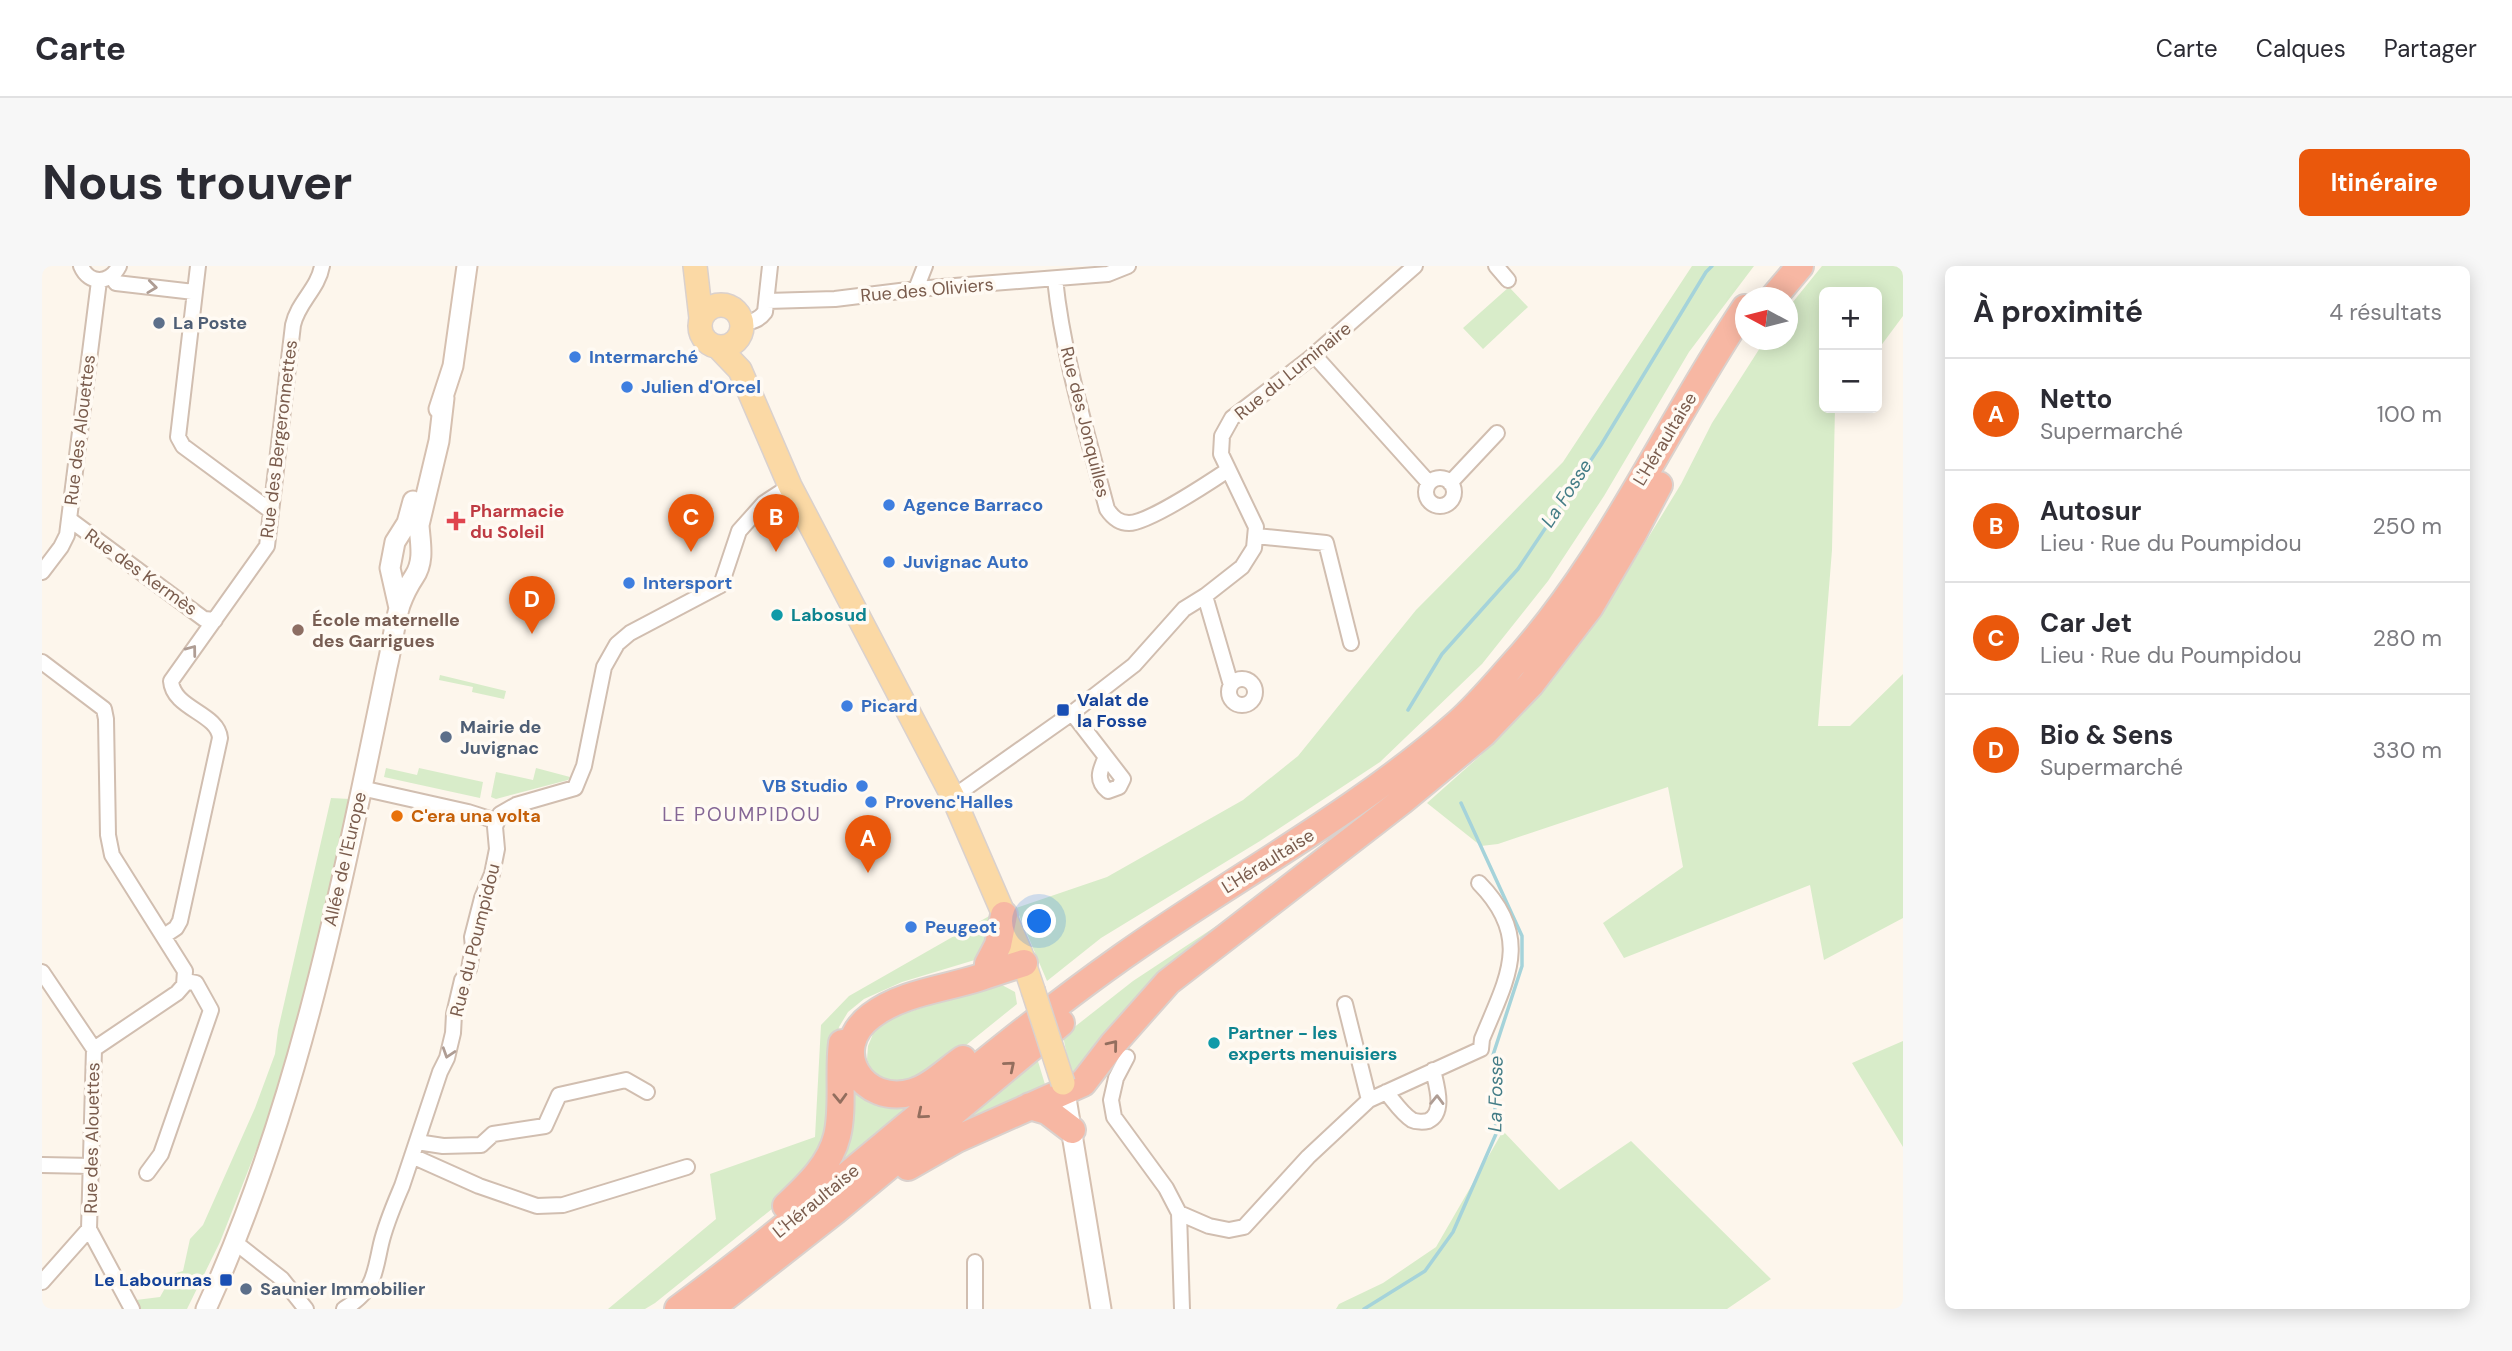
<!DOCTYPE html>
<html lang="fr">
<meta charset="utf-8">
<style>
body{margin:0;font-family:"DM Sans",sans-serif;background:#f7f7f7;color:#2b2b33}
.controls{position:absolute;right:21px;top:21px;display:grid;overflow:hidden;border-radius:10px;box-shadow:0 4px 18px #0003}
.controls button{width:63px;height:63px;display:grid;place-items:center;padding:0;border:0;border-bottom:2px solid #e1e1e2;background:#fff;color:#2b2b33;font:35px sans-serif}
.compass{position:absolute;left:1693px;top:21px;width:63px;height:63px;border-radius:50%;background:#fff;box-shadow:0 4px 18px #0003;rotate:277deg}
.you{position:absolute;left:998px;top:656px;width:24px;height:24px;margin:-18px;border:5px solid #fff;border-radius:50%;background:#1a73e8;box-shadow:0 0 0 10px #1a73e833}
.badge{display:grid;place-items:center;width:46px;height:46px;border-radius:50%;background:#ea580c;color:#fff;font-size:23px;font-weight:700}
.pin{position:absolute;translate:-50% -58px;filter:drop-shadow(0 2px 4px #0008)}
.pin::after{content:'';position:absolute;top:37px;width:24px;height:21px;background:inherit;clip-path:polygon(0 0,100% 0,50% 100%)}
.list{margin:0;padding:0;list-style:none}
h2{display:flex;justify-content:space-between;align-items:center;height:91px;margin:0;padding:0 28px;font-size:30px}
h2 small{font-size:23px;font-weight:400;color:#7c7c81}
.list li{display:grid;grid-template-columns:46px 1fr auto;gap:21px;align-items:center;box-sizing:border-box;height:112px;padding:0 28px;border-top:2px solid #e1e1e2}
.list b{display:block;font-size:26px;white-space:nowrap}
.list p{margin:0;font-size:23px;white-space:nowrap;color:#7c7c81}
.list em{font-size:23px;font-style:normal;color:#7c7c81}
.map{position:relative;flex:none;width:1861px;height:1043px;overflow:hidden;border-radius:10px}
header{display:flex;align-items:center;gap:42px;box-sizing:border-box;height:98px;padding:0 35px;background:#fff;border-bottom:2px solid #e1e1e2}
header strong{font-size:33px}
nav{display:flex;gap:38px;margin-inline-start:auto;font-size:24px}
.intro{display:flex;align-items:center;justify-content:space-between;box-sizing:border-box;height:168px;padding:0 42px}
h1{margin:0;font-size:49px}
.button{padding:18px 32px;border-radius:10px;background:#ea580c;color:#fff;font-size:24px;font-weight:700}
main{display:flex;gap:42px;padding:0 42px}
aside{flex:1;background:#fff;border-radius:10px;box-shadow:0 4px 18px #0003}
.map>svg:first-child{display:block}
.green{fill:#d8ecc9}
.lines{fill:none;stroke-linecap:round;stroke-linejoin:round}
.stream{stroke:#a5d3da;stroke-width:3.5}
.street-casing{stroke:#d1beb0;stroke-width:18}
.secondary-casing{stroke:#d6c0b0;stroke-width:23}
.primary-casing{stroke:#dad1cd;stroke-width:26}
.highway-casing{stroke:#dad1cd;stroke-width:30}
.street{stroke:#fff;stroke-width:14}
.secondary{stroke:#fff;stroke-width:19}
.primary{stroke:#fbd9a5;stroke-width:23}
.highway{stroke:#f7b7a3;stroke-width:26}
.primary-bridge-casing{stroke:#dad1cd;stroke-width:26;stroke-linecap:butt}
.primary-bridge{stroke:#fbd9a5;stroke-width:23}
.oneway{stroke:#af9d94}
.oneway2{stroke:#936e5e}
.service-dot{fill:#5c6f8a;stroke:#fffaf3;stroke-width:2.5}
.shop-dot{fill:#3f7fe0;stroke:#fffaf3;stroke-width:2.5}
.health-dot{fill:#e0444e;stroke:#fffaf3;stroke-width:2.5}
.culture-dot{fill:#0f9aa8;stroke:#fffaf3;stroke-width:2.5}
.education-dot{fill:#8d6e63;stroke:#fffaf3;stroke-width:2.5}
.transit-dot{fill:#1a4fb4;stroke:#fffaf3;stroke-width:2.5}
.food-dot{fill:#e8710a;stroke:#fffaf3;stroke-width:2.5}
.labels{text-anchor:middle;stroke-width:7;stroke-linejoin:round;paint-order:stroke}
.street-label{font-size:18px;fill:#7a5c4d;stroke:#fffaf3}
.service-label{font-size:18px;font-weight:bold;fill:#4e5e75;stroke:#fffaf3;text-anchor:start}
.shop-label{font-size:18px;font-weight:bold;fill:#366cbe;stroke:#fffaf3;text-anchor:start}
.health-label{font-size:18px;font-weight:bold;fill:#be3a42;stroke:#fffaf3;text-anchor:start}
.culture-label{font-size:18px;font-weight:bold;fill:#0d838f;stroke:#fffaf3;text-anchor:start}
.education-label{font-size:18px;font-weight:bold;fill:#785e54;stroke:#fffaf3;text-anchor:start}
.transit-label{font-size:18px;font-weight:bold;fill:#164399;stroke:#fffaf3;text-anchor:start}
.food-label{font-size:18px;font-weight:bold;fill:#c56008;stroke:#fffaf3;text-anchor:start}
.water-label{font-size:19px;font-style:italic;fill:#437c86;stroke:#fffaf3}
.neighbourhood-label{font-size:19px;letter-spacing:2px;fill:#846695;stroke:#fffaf3}
</style>
<header>
<strong>Carte</strong>
<nav><a>Carte</a><a>Calques</a><a>Partager</a></nav>
</header>
<div class="intro"><h1>Nous trouver</h1><a class="button">Itinéraire</a></div>
<main>
<div class="map">
<svg width="1861" height="1043" viewBox="0 0 1861 1043">
<rect width="100%" height="100%" fill="#fdf6ec"/>
<path class="green" d="M1650,0H1712L1647,86L1562,230L1506,315L1440,398L1338,496L1218,575L1059,672L1005,715L974,642L1065,611L1201,534L1256,490L1374,344L1521,196Z
M1780,0H1861V50L1835,85V26H1782V142H1793L1790,284L1776,460H1808L1861,408V652L1782,694L1768,619L1582,692L1561,657L1641,601L1626,521L1456,578L1439,580L1385,537L1439,489L1548,360L1590,298L1639,218L1670,157L1723,74H1745L1746,42Z
M1467,21L1486,41L1441,83L1421,62Z
M398,409L464,425L462,433L430,426L431,421L397,414Z
M344,502L375,509L377,502L441,516L438,532L342,511Z
M494,502L528,511L526,514L454,533L449,531L454,506L491,514Z
M289,532L308,533L289,624L246,803L178,976L145,1043H98L94,1034L118,1031L131,1008L141,1005L148,973L161,959L213,842L233,788L236,764Z
M1235,620L1031,808L1028,804L1021,770L1091,715Z
M949,649L950,662L936,693L860,716L822,733L806,746L797,761L792,792L785,867L771,900L746,930L613,1037L603,1043H566L674,953L668,908L773,871L779,759L807,730Z
M960,719L973,726L975,738L882,813L850,817L830,806L825,793L826,780L833,763L845,753L942,722Z
M1861,775V881L1810,797Z
M995,792L1005,825L879,885Z
M815,812L881,829L789,909Z
M1461,865L1517,924L1589,875L1729,1013L1685,1043H1294L1297,1038L1341,1017L1394,981Z"/>
<g class="lines">
<path class="stream" d="M1366,444L1400,388L1476,303L1559,179L1664,6L1670,0
M1322,1043L1383,1005L1411,966L1454,868L1451,789L1480,700V670L1419,537"/>
<defs>
<path id="street" d="M39,0C47,19 68,18 77,0
M156,0L136,171L141,180L229,245
M1454,0L1466,14
M70,11L74,17L152,26
M1013,13C1021,91 1045,167 1065,243C1071,252 1077,257 1087,257C1106,257 1168,216 1186,204
M874,23L883,0
M725,35L793,33L874,23L1066,8L1086,0
M700,57C710,56 717,54 723,46L728,0
M1272,89L1387,217
M1384 226a14 14 0 1 1 28 0a14 14 0 1 1-28 0Z
M1408,217L1455,167
M27,253L162,353L173,354
M1214,270L1284,277L1309,377
M0,306L19,281L25,269L57,15
M1163,330L1189,419
M0,396L62,443L64,453L66,569L70,589L143,705L142,719L135,727L52,783
M1187 426a13 13 0 1 1 26 0a13 13 0 1 1-26 0Z
M1030,447L1064,491C1058,504 1053,514 1066,525L1077,521L1081,513L1064,491
M319,522L426,546L454,555
M911,531L1030,447L1092,399L1142,343L1163,330L1200,301L1212,282L1214,261L1179,188L1180,170L1190,152L1266,94L1373,0
M122,670L134,662L138,655L178,472C176,447 131,443 129,415L225,280L251,59C256,36 276,23 280,0
M0,706L52,783L47,963L90,1043
M1303,738L1327,834
M1085,791L1074,812L1069,834L1072,851L1124,922L1137,947L1167,960L1187,964L1202,961L1266,891L1327,834L1439,783L1440,773C1465,712 1491,672 1437,617
M1344,826C1351,834 1360,848 1370,854C1374,856 1382,856 1386,855C1404,847 1394,818 1391,804
M375,876L401,880L439,879L451,868L503,860L517,829L584,814L605,826
M370,890L437,920L495,940L521,939L645,901
M0,899L50,900
M105,907L119,888L169,744L154,717L143,715
M1137,947L1140,1043
M194,977L240,1013L264,1043
M933,996V1043
M0,1016L47,963
M302,1043C333,1024 332,1009 339,978C344,957 352,939 360,920L398,806L405,792L411,767L412,748L420,714L427,703L431,681L430,671L440,632L450,608L455,583L453,561L458,548L474,539L533,522L542,500L562,401L575,378L588,367L679,319L697,265L722,237L748,220"/>
<path id="secondary" d="M397,143L411,100L425,0
M357,342L348,302L353,276L365,257L371,235
M1023,826L1059,1043
M164,1043C257,840 300,618 345,401C350,381 352,359 358,339C362,328 366,320 372,311C383,295 378,276 377,259L397,175L402,132"/>
<path id="primary" d="M653,0L659,52
M658 60a21 21 0 1 1 42 0a21 21 0 1 1-42 0Z
M676,81L698,104L748,220L911,531L979,688L991,724"/>
<path id="highway" d="M1731,32L1758,0
M946,698L956,679L962,649
M921,793C905,804 890,820 871,826C820,841 785,783 829,750C859,727 901,723 936,712C951,707 966,702 982,697
M988,840L1005,845L1030,864
M866,901L915,873L1041,817L1071,778L1126,716L1360,535L1441,468L1489,418L1548,341L1591,268L1617,219
M744,940C765,920 788,899 795,870C802,843 796,806 800,777
M636,1043C788,931 926,800 1080,691C1191,612 1313,548 1416,457C1434,441 1451,421 1467,403C1565,297 1623,161 1703,42
M668,1043L793,945L1019,757"/>
</defs>
<use href="#street" class="street-casing"/>
<use href="#secondary" class="secondary-casing"/>
<use href="#primary" class="primary-casing"/>
<use href="#highway" class="highway-casing"/>
<use href="#street" class="street"/>
<use href="#secondary" class="secondary"/>
<use href="#primary" class="primary"/>
<use href="#highway" class="highway"/>
<defs>
<path id="primary-bridge" d="M991,724L1021,817"/>
</defs>
<use href="#primary-bridge" class="primary-bridge-casing"/>
<use href="#primary-bridge" class="primary-bridge"/>
</g>
<defs><path id="oneway-chevron" d="M-2-3.5L2.5 0L-2 3.5" fill="none" stroke-width="1.6" stroke-linecap="round" stroke-linejoin="round" transform="scale(1.75)"/></defs>
<g class="oneway">
<use href="#oneway-chevron" transform="translate(110 21) rotate(7)"/>
<use href="#oneway-chevron" transform="translate(150 384) rotate(-53)"/>
<use href="#oneway-chevron" transform="translate(406 787) rotate(108)"/>
<use href="#oneway-chevron" transform="translate(1395 834) rotate(-89)"/>
</g>
<g class="oneway2">
<use href="#oneway-chevron" transform="translate(1071 779) rotate(-51)"/>
<use href="#oneway-chevron" transform="translate(968 800) rotate(-40)"/>
<use href="#oneway-chevron" transform="translate(798 832) rotate(88)"/>
<use href="#oneway-chevron" transform="translate(880 848) rotate(140)"/>
</g>
<g class="service-dot">
<circle cx="117" cy="57" r="7"/>
<circle cx="404" cy="471" r="7"/>
<circle cx="204" cy="1023" r="7"/>
</g>
<g class="shop-dot">
<circle cx="533" cy="91" r="7"/>
<circle cx="585" cy="121" r="7"/>
<circle cx="847" cy="239" r="7"/>
<circle cx="847" cy="296" r="7"/>
<circle cx="587" cy="317" r="7"/>
<circle cx="805" cy="440" r="7"/>
<circle cx="820" cy="520" r="7"/>
<circle cx="829" cy="536" r="7"/>
<circle cx="869" cy="661" r="7"/>
</g>
<path class="health-dot" d="M410.5 244.5h7v7h7v7h-7v7h-7v-7h-7v-7h7z"/>
<g class="culture-dot">
<circle cx="735" cy="349" r="7"/>
<circle cx="1172" cy="777" r="7"/>
</g>
<circle class="education-dot" cx="256" cy="364" r="7"/>
<g class="transit-dot">
<rect x="1014" y="437" width="14" height="14" rx="3.5"/>
<rect x="177" y="1007" width="14" height="14" rx="3.5"/>
</g>
<circle class="food-dot" cx="355" cy="550" r="7"/>
<g class="labels">
<g class="street-label">
<text transform="translate(885 24) rotate(-5)" y="6">Rue des Oliviers</text>
<text transform="translate(1251 105) rotate(-39)" y="6">Rue du Luminaire</text>
<text transform="translate(1043 156) rotate(76)" y="6">Rue des Jonquilles</text>
<text transform="translate(38 164) rotate(-83)" y="6">Rue des Alouettes</text>
<text transform="translate(237 173) rotate(-83)" y="6">Rue des Bergeronnettes</text>
<text transform="translate(1623 173) rotate(-59)" y="6">L'Héraultaise</text>
<text transform="translate(99 306) rotate(36)" y="6">Rue des Kermès</text>
<text transform="translate(303 593) rotate(-77)" y="6">Allée de l'Europe</text>
<text transform="translate(1226 595) rotate(-32)" y="6">L'Héraultaise</text>
<text transform="translate(433 674) rotate(-76)" y="6">Rue du Poumpidou</text>
<text transform="translate(50 872) rotate(-89)" y="6">Rue des Alouettes</text>
<text transform="translate(774 935) rotate(-39)" y="6">L'Héraultaise</text>
</g>
<g class="service-label">
<text x="131" y="63">La Poste</text>
<text x="418" y="467">Mairie de<tspan x="418" dy="21">Juvignac</tspan></text>
<text x="218" y="1029">Saunier Immobilier</text>
</g>
<g class="shop-label">
<text x="547" y="97">Intermarché</text>
<text x="599" y="127">Julien d'Orcel</text>
<text x="861" y="245">Agence Barraco</text>
<text x="861" y="302">Juvignac Auto</text>
<text x="601" y="323">Intersport</text>
<text x="819" y="446">Picard</text>
<text x="806" y="526" text-anchor="end">VB Studio</text>
<text x="843" y="542">Provenc'Halles</text>
<text x="883" y="667">Peugeot</text>
</g>
<g class="health-label">
<text x="428" y="251">Pharmacie<tspan x="428" dy="21">du Soleil</tspan></text>
</g>
<g class="culture-label">
<text x="749" y="355">Labosud</text>
<text x="1186" y="773">Partner - les<tspan x="1186" dy="21">experts menuisiers</tspan></text>
</g>
<g class="education-label">
<text x="270" y="360">École maternelle<tspan x="270" dy="21">des Garrigues</tspan></text>
</g>
<g class="transit-label">
<text x="1035" y="440">Valat de<tspan x="1035" dy="21">la Fosse</tspan></text>
<text x="170" y="1020" text-anchor="end">Le Labournas</text>
</g>
<g class="food-label">
<text x="369" y="556">C'era una volta</text>
</g>
<g class="water-label">
<text transform="translate(1524 227) rotate(-57)" y="7">La Fosse</text>
<text transform="translate(1453 828) rotate(-89)" y="7">La Fosse</text>
</g>
<g class="neighbourhood-label">
<text x="700" y="555">LE POUMPIDOU</text>
</g>
</g>
</svg>
<div class="controls">
<button>+</button>
<button>−</button>
</div>
<svg class="compass" viewBox="-18 -18 36 36"><path d="M0-13l5 13h-10z" fill="#e53935"/><path d="M0 13l5-13h-10z" fill="#7c7c81"/></svg>
<div class="you"></div>
<div class="pin badge" style="left:826px;top:607px">A</div>
<div class="pin badge" style="left:734px;top:286px">B</div>
<div class="pin badge" style="left:649px;top:286px">C</div>
<div class="pin badge" style="left:490px;top:368px">D</div>
</div>
<aside>
<h2>À proximité<small>4 résultats</small></h2>
<ul class="list">
<li><span class="badge">A</span><div><b>Netto</b><p>Supermarché</p></div><em>100 m</em></li>
<li><span class="badge">B</span><div><b>Autosur</b><p>Lieu · Rue du Poumpidou</p></div><em>250 m</em></li>
<li><span class="badge">C</span><div><b>Car Jet</b><p>Lieu · Rue du Poumpidou</p></div><em>280 m</em></li>
<li><span class="badge">D</span><div><b>Bio &amp; Sens</b><p>Supermarché</p></div><em>330 m</em></li>
</ul>
</aside>
</main>
